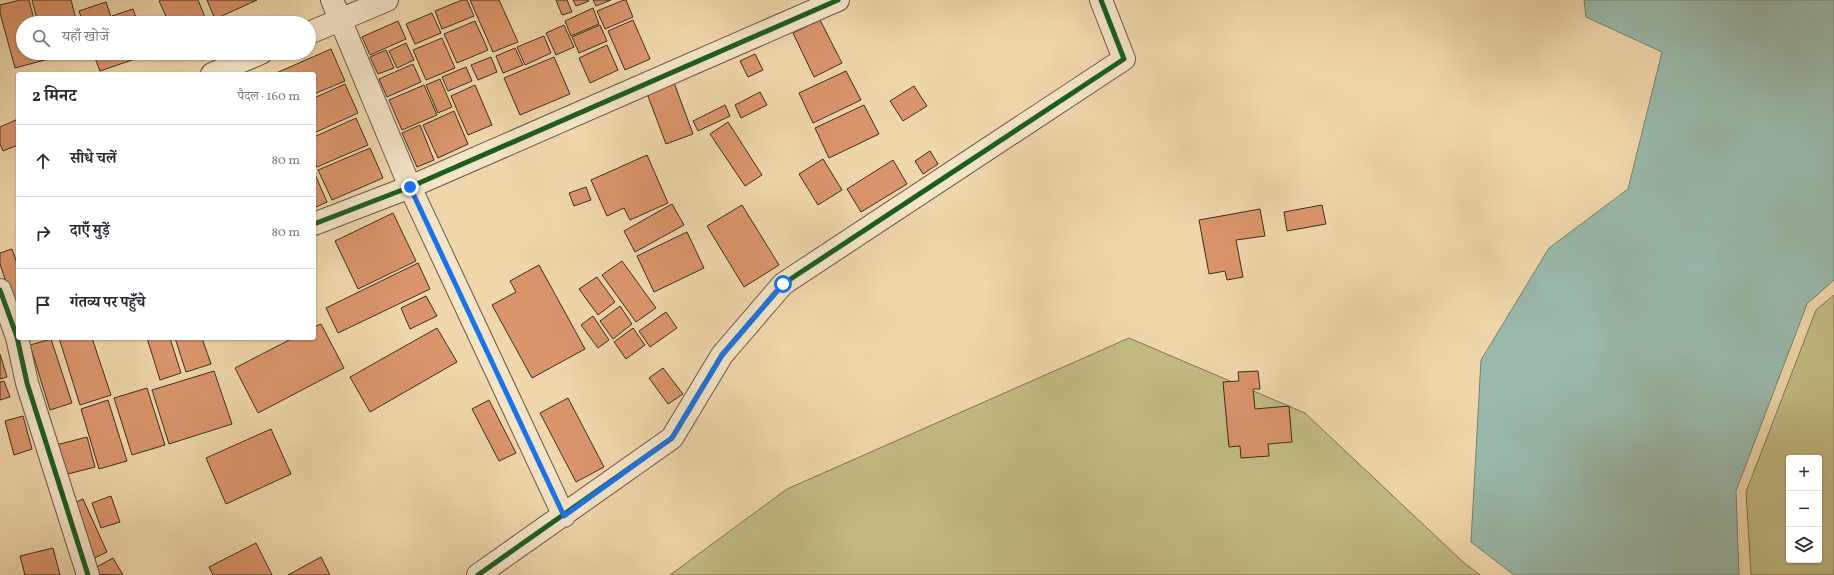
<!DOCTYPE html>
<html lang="hi">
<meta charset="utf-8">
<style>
body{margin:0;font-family:Vollkorn,"Noto Serif Devanagari",serif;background:#f2f2f3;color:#2b2b33}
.controls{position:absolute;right:12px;bottom:12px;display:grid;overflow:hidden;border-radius:4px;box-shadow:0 1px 3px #0004}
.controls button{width:36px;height:36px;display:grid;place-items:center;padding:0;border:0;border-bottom:1px solid #e1e1e2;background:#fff;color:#2b2b33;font:20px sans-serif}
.stop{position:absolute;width:12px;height:12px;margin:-9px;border:3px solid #1a73e8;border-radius:50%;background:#fff}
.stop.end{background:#1a73e8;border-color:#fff;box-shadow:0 1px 4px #0008}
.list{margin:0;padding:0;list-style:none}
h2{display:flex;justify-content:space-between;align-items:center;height:52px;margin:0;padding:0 16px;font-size:17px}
h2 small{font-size:13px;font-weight:400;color:#7c7c81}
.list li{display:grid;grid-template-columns:26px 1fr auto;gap:12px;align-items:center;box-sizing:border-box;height:72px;padding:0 16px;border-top:1px solid #e1e1e2}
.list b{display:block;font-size:15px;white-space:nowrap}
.list em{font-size:13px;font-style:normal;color:#7c7c81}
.icon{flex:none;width:22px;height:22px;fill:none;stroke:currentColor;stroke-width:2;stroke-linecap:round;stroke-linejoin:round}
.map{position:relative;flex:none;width:1834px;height:575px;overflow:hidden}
.search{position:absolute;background:#fff;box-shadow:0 1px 3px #0004;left:16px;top:16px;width:300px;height:44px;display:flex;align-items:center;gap:10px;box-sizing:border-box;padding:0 14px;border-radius:22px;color:#7c7c81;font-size:15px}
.panel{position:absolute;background:#fff;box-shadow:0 1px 3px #0004;left:16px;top:72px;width:300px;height:268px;border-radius:4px}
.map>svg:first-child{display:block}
.green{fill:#c2bc83;stroke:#7f7552;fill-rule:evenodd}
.water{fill:#9ab9ab;stroke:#748173}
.building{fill:#db956c;stroke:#3c2e20}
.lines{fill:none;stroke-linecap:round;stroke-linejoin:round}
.minor-casing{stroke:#695843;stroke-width:24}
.minor{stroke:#f5e5c8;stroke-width:22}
.cycleway-casing{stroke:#f5e5c8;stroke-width:8}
.cycleway{stroke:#1b5e20;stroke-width:5}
.route{stroke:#1a73e8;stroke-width:5}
</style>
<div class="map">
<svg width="1834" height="575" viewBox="0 0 1834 575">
<rect width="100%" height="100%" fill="#f0d7ab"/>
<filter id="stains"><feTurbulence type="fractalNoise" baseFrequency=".005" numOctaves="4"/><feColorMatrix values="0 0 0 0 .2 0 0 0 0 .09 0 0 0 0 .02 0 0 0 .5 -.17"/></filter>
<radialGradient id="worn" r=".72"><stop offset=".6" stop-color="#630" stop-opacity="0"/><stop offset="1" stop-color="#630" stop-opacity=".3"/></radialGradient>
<path class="green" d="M1834,295V575H1751L1746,492L1816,310ZM1789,458H1819V560H1789Z
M1129,338L1305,413L1463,562L1480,575H670L787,489Z"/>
<path class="water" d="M1584,0H1834V280L1807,304L1736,491L1739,575H1514L1471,542L1481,360L1549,248L1628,189L1662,52L1586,17Z"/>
<path class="building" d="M20,0H29L35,23H23V53H44L45,60L15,68L0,13V5Z
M32,0H71L77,23H38Z
M161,0H198L205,17L192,23H169L159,1Z
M207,0H257L215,19Z
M462,0H467L474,16L442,29L435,11Z
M470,0H499L518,42L493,52Z
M556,0H567L572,12L562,15Z
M573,0H588L589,1L576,6Z
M593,0H611L596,6Z
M624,0H626L633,17L605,29L597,11Z
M106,2L113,23H83L79,11Z
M593,8L599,24L571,36L565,21Z
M133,9L138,23H115L112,16Z
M432,13L441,33L415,44L406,24Z
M633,20L650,59L625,70L608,31Z
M820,20L842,63L814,77L793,33Z
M398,21L406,39L370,55L362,37Z
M475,21L488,50L457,63L444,34Z
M564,25L574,47L556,55L546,33Z
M600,25L607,41L579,53L572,37Z
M544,36L551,53L525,65L517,47Z
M442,38L455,68L426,80L413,50Z
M406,43L414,60L397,68L389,51Z
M607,45L618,70L590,83L579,58Z
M515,48L523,65L503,73L496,56Z
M331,49L345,81L314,94V74H274Z
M386,50L394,68L378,74L370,57Z
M47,53H65L48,58Z
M93,53H136L138,58L100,71Z
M755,54L763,70L748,77L740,61Z
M491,57L497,72L478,80L471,65Z
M554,57L570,94L520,115L504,78Z
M413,64L421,82L387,97L379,79Z
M466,67L472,81L448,91L442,77Z
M846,71L861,100L813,123L799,93Z
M440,79L452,107L438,113L426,85Z
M673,80L693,134L666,144L646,91Z
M345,84L358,113L314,133V98Z
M424,85L437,115L402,130L389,100Z
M475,85L492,125L468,135L451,96Z
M914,86L927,106L903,121L890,101Z
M760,92L767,105L741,118L735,105Z
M725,105L730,116L698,131L693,121Z
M864,105L879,134L829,158L815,128Z
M454,111L468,144L438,158L423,125Z
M356,118L368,145L317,167L314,161V137Z
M18,119V145L3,151L0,144V127Z
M728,122L762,175L745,186L710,134Z
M420,125L434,160L417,167L402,133Z
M370,148L383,178L332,200L318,170Z
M930,151L938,164L923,174L915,161Z
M647,155L668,203L630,220L624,208L607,216L591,180Z
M823,159L842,190L818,205L799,174Z
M893,160L907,184L861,212L847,189Z
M314,172L327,202L314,208Z
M586,187L591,200L574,206L569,193Z
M672,204L684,225L635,252L624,231Z
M742,205L779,265L744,287L707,226Z
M1322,205L1326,224L1287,231L1284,212Z
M1260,209L1265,236L1236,240L1243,277L1227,280L1225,271L1209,274L1199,220Z
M393,213L416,261L358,289L335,241Z
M687,232L704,268L654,292L637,256Z
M12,249L18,266L17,315L0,264V253Z
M622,261L656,308L636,322L602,275Z
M418,263L430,289L338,333L326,308Z
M539,265L585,349L532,378L492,305L516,292L510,281Z
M597,277L615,302L598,315L579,289Z
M426,296L437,316L410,329L401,308Z
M620,306L632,324L613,339L600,321Z
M666,312L677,328L650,347L639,331Z
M593,316L609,340L598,348L581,325Z
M321,324L344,368L258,413L235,368L293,338H314V327Z
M437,328L457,362L370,412L350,377Z
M633,328L645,345L626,359L614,342Z
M59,338H92L111,395L80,405Z
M147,338H170L181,373L160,380Z
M175,338H202L211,364L186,372Z
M51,339L72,403L50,410L30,345Z
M0,354L7,377L0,379Z
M663,368L683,394L668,404L649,378Z
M214,371L232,424L169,444L152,390Z
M1258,371L1260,389H1253L1255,409L1289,406L1292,442L1268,444L1269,456L1241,458L1240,446L1229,447L1223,382L1239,381L1238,372Z
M4,381L10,397L0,400V382Z
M147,388L165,445L132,455L114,398Z
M568,398L604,467L576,482L540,413Z
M108,400L127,461L99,469L81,409Z
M489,400L516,453L499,461L472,409Z
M23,416L32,449L14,455L5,421Z
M271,429L291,474L226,504L206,458Z
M87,437L95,467L64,475L56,445Z
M111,496L120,522L101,528L92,503Z
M83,499L107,552L86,562L61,509Z
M256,543L272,575H213L209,567Z
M53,548L60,575H25L20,556Z
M321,557L330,575H288Z
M113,558L123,575L84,574Z"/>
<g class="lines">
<defs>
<path id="minor" d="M332,0L410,187L564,516
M309,33L387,0
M212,74L261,53
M314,224L410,187L838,0
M0,290L17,337L27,383L88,575
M478,575L672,438L722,355L783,284L1124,59L1101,0"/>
</defs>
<use href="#minor" class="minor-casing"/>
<use href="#minor" class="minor"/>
<defs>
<path id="cycleway" d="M314,224L410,187L838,0
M0,290L17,337L27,383L88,575
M478,575L672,438L722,355L783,284L1124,59L1101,0"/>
</defs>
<use href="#cycleway" class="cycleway-casing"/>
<use href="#cycleway" class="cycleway"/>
</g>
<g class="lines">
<path class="route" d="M410,187L564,516L672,438L722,355L783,284"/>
</g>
<rect width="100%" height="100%" filter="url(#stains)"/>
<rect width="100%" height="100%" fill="url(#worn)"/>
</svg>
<div class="controls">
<button>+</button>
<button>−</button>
<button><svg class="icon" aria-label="layers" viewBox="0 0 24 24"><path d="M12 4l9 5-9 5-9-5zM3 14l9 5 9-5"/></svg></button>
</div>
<div class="stop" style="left:783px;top:284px"></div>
<div class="stop end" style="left:410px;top:187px"></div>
<div class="search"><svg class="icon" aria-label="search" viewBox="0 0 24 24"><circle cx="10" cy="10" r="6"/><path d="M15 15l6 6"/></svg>यहाँ खोजें</div>
<section class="panel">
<h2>2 मिनट<small>पैदल · 160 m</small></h2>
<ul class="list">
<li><svg class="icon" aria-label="ahead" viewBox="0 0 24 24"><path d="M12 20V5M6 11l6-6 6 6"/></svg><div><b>सीधे चलें</b></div><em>80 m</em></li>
<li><svg class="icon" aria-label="right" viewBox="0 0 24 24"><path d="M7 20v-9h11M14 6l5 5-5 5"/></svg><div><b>दाएँ मुड़ें</b></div><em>80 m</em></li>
<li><svg class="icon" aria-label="arrive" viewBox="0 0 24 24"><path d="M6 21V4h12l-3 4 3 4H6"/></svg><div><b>गंतव्य पर पहुँचे</b></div></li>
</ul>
</section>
</div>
